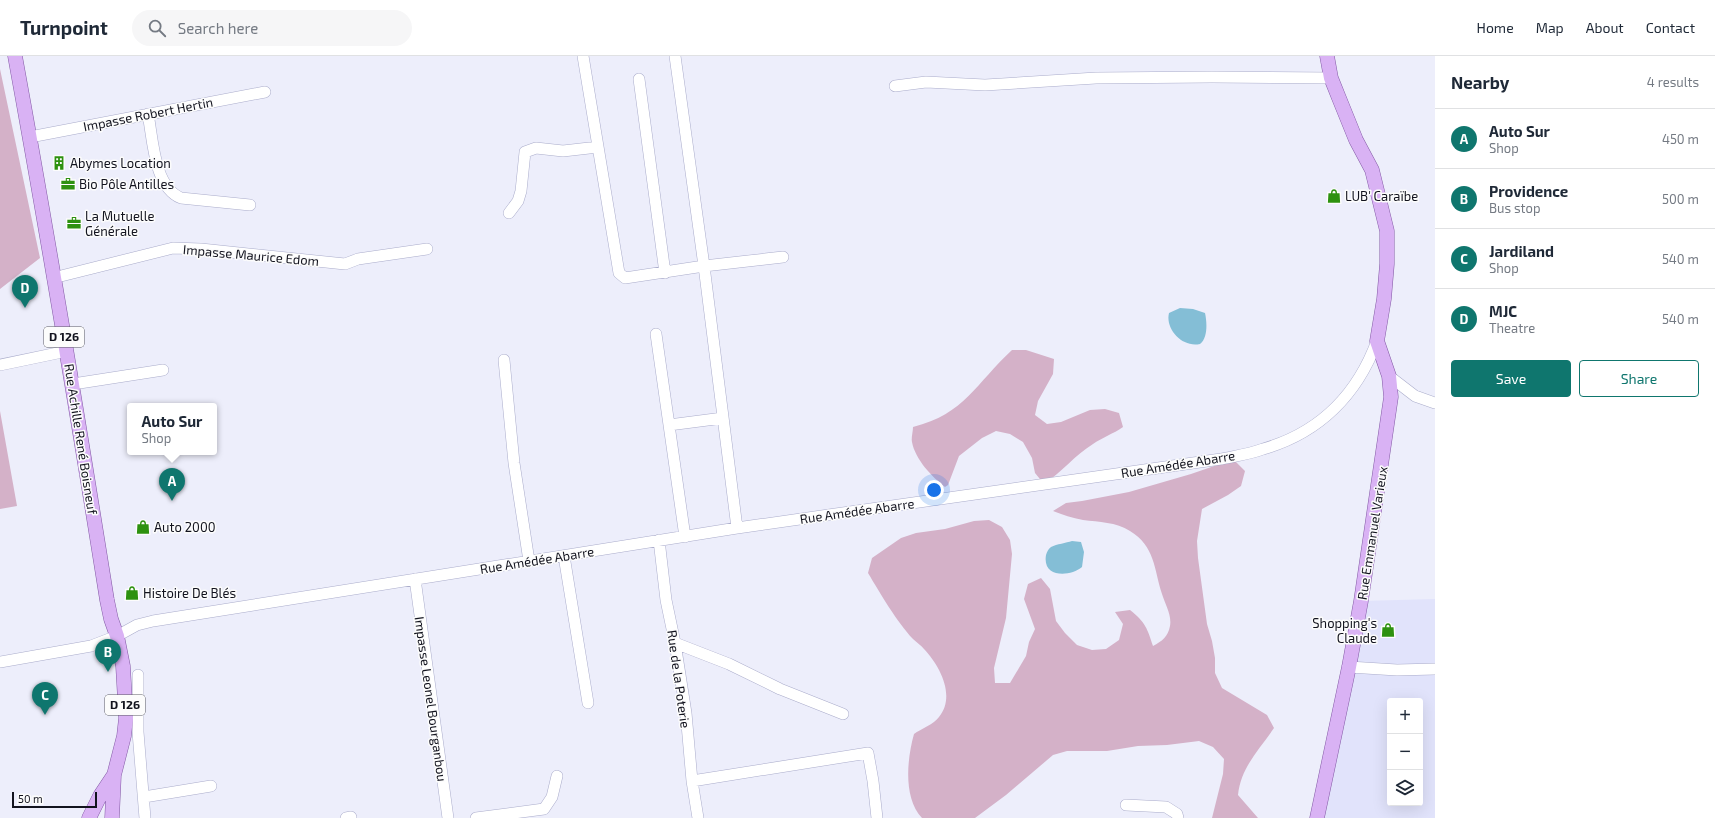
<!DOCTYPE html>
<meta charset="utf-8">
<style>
body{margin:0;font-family:"Exo 2",sans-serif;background:#f6f6f7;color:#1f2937}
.controls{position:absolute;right:12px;bottom:12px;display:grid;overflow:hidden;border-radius:4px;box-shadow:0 4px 16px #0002}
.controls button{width:36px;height:36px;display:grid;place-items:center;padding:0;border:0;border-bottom:1px solid #e0e1e3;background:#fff;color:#1f2937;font:20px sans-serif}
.scale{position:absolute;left:12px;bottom:10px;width:85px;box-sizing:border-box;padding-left:4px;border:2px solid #12131e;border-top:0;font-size:11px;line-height:14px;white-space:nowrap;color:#12131e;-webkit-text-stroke:3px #fcfcfc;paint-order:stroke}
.you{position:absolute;left:934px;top:434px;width:14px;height:14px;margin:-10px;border:3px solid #fff;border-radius:50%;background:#1a73e8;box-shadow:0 0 0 6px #1a73e833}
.badge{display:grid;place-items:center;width:26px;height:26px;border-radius:50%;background:#0f766e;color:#fff;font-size:13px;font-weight:700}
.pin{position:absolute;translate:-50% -33px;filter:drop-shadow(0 1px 2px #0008)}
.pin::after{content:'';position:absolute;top:21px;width:14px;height:12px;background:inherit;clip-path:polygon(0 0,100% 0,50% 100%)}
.popup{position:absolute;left:127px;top:347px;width:90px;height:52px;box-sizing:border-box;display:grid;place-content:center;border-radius:4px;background:#fff;filter:drop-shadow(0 1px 3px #0005);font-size:13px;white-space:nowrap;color:#747a83}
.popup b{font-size:15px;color:#1f2937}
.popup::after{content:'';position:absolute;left:50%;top:100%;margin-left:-8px;border:8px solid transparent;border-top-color:#fff}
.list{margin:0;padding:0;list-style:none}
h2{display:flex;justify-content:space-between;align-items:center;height:52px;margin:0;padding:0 16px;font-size:17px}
h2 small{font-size:13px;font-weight:400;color:#747a83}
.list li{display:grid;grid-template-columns:26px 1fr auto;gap:12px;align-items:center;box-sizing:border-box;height:60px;padding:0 16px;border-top:1px solid #e0e1e3}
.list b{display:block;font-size:15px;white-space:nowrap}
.list p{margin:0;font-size:13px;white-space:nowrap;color:#747a83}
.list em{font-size:13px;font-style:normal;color:#747a83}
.actions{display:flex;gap:8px;padding:12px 16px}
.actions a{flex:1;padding:9px 0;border:1px solid #0f766e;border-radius:4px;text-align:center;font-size:14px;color:#0f766e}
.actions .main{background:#0f766e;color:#fff}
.icon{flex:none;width:22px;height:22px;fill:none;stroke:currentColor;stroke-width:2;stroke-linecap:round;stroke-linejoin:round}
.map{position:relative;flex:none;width:1435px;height:762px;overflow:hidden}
header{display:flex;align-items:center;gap:24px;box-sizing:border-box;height:56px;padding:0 20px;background:#fff;border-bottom:1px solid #e0e1e3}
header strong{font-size:19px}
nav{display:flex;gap:22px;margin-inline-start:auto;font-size:14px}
.search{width:280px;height:36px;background:#f6f6f7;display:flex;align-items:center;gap:10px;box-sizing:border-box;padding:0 14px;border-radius:22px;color:#747a83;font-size:15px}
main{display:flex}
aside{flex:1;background:#fff}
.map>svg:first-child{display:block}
.built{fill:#e1e3fb;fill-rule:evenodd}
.green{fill:#d4b1c8}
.water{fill:#84bed6}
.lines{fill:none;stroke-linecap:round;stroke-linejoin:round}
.minor-casing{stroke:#aaaccb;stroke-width:12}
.major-casing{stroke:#8259a4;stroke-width:15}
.minor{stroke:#fff;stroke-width:11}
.major{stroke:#d9b2f4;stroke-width:14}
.labels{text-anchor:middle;stroke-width:3;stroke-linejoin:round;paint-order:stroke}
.shield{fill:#fcfcfc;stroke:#585961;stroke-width:1}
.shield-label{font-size:12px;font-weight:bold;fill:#12131e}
.street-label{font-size:13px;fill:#12131e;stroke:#fcfcfc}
.poi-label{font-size:13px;fill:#12131e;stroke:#fcfcfc;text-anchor:start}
</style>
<header>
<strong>Turnpoint</strong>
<div class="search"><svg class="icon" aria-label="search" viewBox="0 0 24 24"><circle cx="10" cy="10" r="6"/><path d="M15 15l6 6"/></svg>Search here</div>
<nav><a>Home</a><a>Map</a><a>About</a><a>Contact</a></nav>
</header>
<main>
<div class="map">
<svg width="1435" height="762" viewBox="0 0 1435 762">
<rect width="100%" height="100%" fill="#edeefb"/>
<path class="built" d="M1435,543V762H1317L1361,545ZM1390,645H1420V747H1390Z"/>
<path class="green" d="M0,13L40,202L0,233Z
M1012,294H1026L1054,303L1053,318L1038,345L1035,359L1047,368L1061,366L1090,354L1105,353L1119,357L1123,371C1113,378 1103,381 1093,388C1075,399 1062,416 1044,428L1035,417L1032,402L1023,386L1010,378L996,375L982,382L959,400L948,429L945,431C932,421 915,403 912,386C911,382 913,376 913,371C965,358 976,327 1012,294Z
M0,355L17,450L0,453Z
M1235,405L1245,415L1241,430L1228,439L1202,453L1197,485L1198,502L1207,568L1212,585L1215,602V617L1222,632L1267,659L1274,672C1259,694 1241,711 1238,739L1258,762H1212L1223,718L1224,703L1213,691L1199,685L1167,689L1138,690L1107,695H1067L1053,699L1006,739L975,762H922C903,742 907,703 914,678C921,673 934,668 939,661C956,640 940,610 924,593C921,589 916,586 913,583C897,566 880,537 868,517L872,502L901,482L916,477L945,473L974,465L989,464L1002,471L1010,484L1012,498L1006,562L994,612L995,627H1010L1026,600L1029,586L1035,573L1024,543L1028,528L1041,522L1050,533L1056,565L1065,577L1077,589L1092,594L1106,593L1119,584L1123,568L1115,556L1130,554C1146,567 1147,572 1153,590C1162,585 1168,581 1170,570C1172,559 1165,548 1162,538C1154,513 1155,490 1130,475C1116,466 1099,466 1083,464C1072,462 1063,459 1053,455L1066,447L1082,445L1129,436L1191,418L1220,408Z"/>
<path class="water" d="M1180,252L1193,253L1205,257C1207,266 1208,282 1200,288C1182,292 1165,273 1169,257Z
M1072,485L1081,486L1084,496L1082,511C1070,521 1042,522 1046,499C1047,496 1048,493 1051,491C1057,488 1066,487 1072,485Z"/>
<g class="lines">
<defs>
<path id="minor" d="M583,0L619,217L625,222L704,210L737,472
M675,0L704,210L783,201
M639,23L665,217
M895,30L926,26L985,29L1096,22L1212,21L1331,22
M148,58C153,84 154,131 181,142L250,149
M30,81L265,36
M509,157L518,145L521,135L525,96L536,92L563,95L598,91
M53,222L173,192L201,193L345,208L358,203L427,193
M656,278L685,481
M504,304L514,407L529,505
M0,309L67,295
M1389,320L1415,340L1435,347
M73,328L163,314
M669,369L723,362
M659,484L666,544L675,587L686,657L692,725L698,762
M564,500L588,647
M415,523L448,762
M675,587L729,608L780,633L843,658
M0,606L91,590L117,580L137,569L153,565L737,472L1221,403C1235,400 1250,398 1263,393C1319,377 1357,339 1377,285
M1349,611L1397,614L1435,613
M138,619V676L145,762
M692,725L868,697L873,725L877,762
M144,741L211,730
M1126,749L1166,751L1177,758L1178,762
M346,762L351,761
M476,762L544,753L552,741L557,720"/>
<path id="major" d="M15,0C48,181 78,362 107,544L111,563L117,580L123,610L126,662L124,680L114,719L112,762
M89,762L100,740L114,719
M1317,762L1349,611L1361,545L1391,341L1389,320L1377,285L1384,243L1387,208V175L1372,114L1356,84L1339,42L1331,22L1327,0"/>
</defs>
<use href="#minor" class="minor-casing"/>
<use href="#major" class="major-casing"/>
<use href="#minor" class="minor"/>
<use href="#major" class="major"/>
</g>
<defs>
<symbol id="building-bare" viewBox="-9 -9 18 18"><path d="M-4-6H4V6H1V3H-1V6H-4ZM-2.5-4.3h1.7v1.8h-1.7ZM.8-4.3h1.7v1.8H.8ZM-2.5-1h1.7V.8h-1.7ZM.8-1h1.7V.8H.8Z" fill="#2d910f" stroke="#fcfcfc" stroke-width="2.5" paint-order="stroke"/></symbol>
<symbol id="office-bare" viewBox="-9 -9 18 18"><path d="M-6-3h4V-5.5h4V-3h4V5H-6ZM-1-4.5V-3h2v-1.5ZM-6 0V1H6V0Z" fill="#2d910f" stroke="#fcfcfc" stroke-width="2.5" paint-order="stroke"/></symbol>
<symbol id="shop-bare" viewBox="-9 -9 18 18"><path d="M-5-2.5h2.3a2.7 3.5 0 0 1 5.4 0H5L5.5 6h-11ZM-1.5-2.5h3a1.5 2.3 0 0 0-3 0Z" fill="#2d910f" stroke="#fcfcfc" stroke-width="2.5" paint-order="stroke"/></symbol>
</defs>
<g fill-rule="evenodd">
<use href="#building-bare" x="49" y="97" width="20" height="20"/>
<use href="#office-bare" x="58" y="118" width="20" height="20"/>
<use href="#shop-bare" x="1324" y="130" width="20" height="20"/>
<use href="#office-bare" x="64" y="157" width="20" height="20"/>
<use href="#shop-bare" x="133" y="461" width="20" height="20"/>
<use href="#shop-bare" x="122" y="527" width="20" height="20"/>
<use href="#shop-bare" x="1378" y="564" width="20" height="20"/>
</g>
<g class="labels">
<g class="shield">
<rect x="44" y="271" width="40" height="20" rx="3"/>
<rect x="105" y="639" width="40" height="20" rx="3"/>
</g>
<g class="shield-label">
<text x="64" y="285">D 126</text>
<text x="125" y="653">D 126</text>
</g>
<g class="street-label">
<text transform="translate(148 58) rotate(-11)" y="5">Impasse Robert Hertin</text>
<text transform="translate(251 199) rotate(5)" y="5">Impasse Maurice Edom</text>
<text transform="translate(81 383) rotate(81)" y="5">Rue Achille René Boisneuf</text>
<text transform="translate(1178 408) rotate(-9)" y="5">Rue Amédée Abarre</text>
<text transform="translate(857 455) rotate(-8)" y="5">Rue Amédée Abarre</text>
<text transform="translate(1372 477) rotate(-81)" y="5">Rue Emmanuel Varieux</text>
<text transform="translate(537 504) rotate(-9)" y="5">Rue Amédée Abarre</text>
<text transform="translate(679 623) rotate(82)" y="5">Rue de la Poterie</text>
<text transform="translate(431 643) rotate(82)" y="5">Impasse Leonel Bourganbou</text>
</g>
<g class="poi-label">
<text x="70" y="112">Abymes Location</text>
<text x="79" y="133">Bio Pôle Antilles</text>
<text x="1345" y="145">LUB' Caraïbe</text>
<text x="85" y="165">La Mutuelle<tspan x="85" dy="15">Générale</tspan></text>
<text x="154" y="476">Auto 2000</text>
<text x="143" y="542">Histoire De Blés</text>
<text x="1377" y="572" text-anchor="end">Shopping's<tspan x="1377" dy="15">Claude</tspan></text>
</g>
</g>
</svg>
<div class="controls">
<button>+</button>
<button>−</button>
<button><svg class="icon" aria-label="layers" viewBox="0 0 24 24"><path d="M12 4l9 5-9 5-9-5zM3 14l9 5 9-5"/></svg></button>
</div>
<div class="scale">50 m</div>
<div class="you"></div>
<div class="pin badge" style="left:172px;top:445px">A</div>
<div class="popup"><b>Auto Sur</b>Shop</div>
<div class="pin badge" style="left:108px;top:616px">B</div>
<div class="pin badge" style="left:45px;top:659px">C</div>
<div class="pin badge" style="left:25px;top:252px">D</div>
</div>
<aside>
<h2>Nearby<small>4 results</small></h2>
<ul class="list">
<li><span class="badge">A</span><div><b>Auto Sur</b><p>Shop</p></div><em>450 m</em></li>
<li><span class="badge">B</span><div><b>Providence</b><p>Bus stop</p></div><em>500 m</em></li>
<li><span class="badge">C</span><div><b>Jardiland</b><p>Shop</p></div><em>540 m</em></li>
<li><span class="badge">D</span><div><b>MJC</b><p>Theatre</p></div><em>540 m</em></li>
</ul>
<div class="actions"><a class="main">Save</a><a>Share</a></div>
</aside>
</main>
